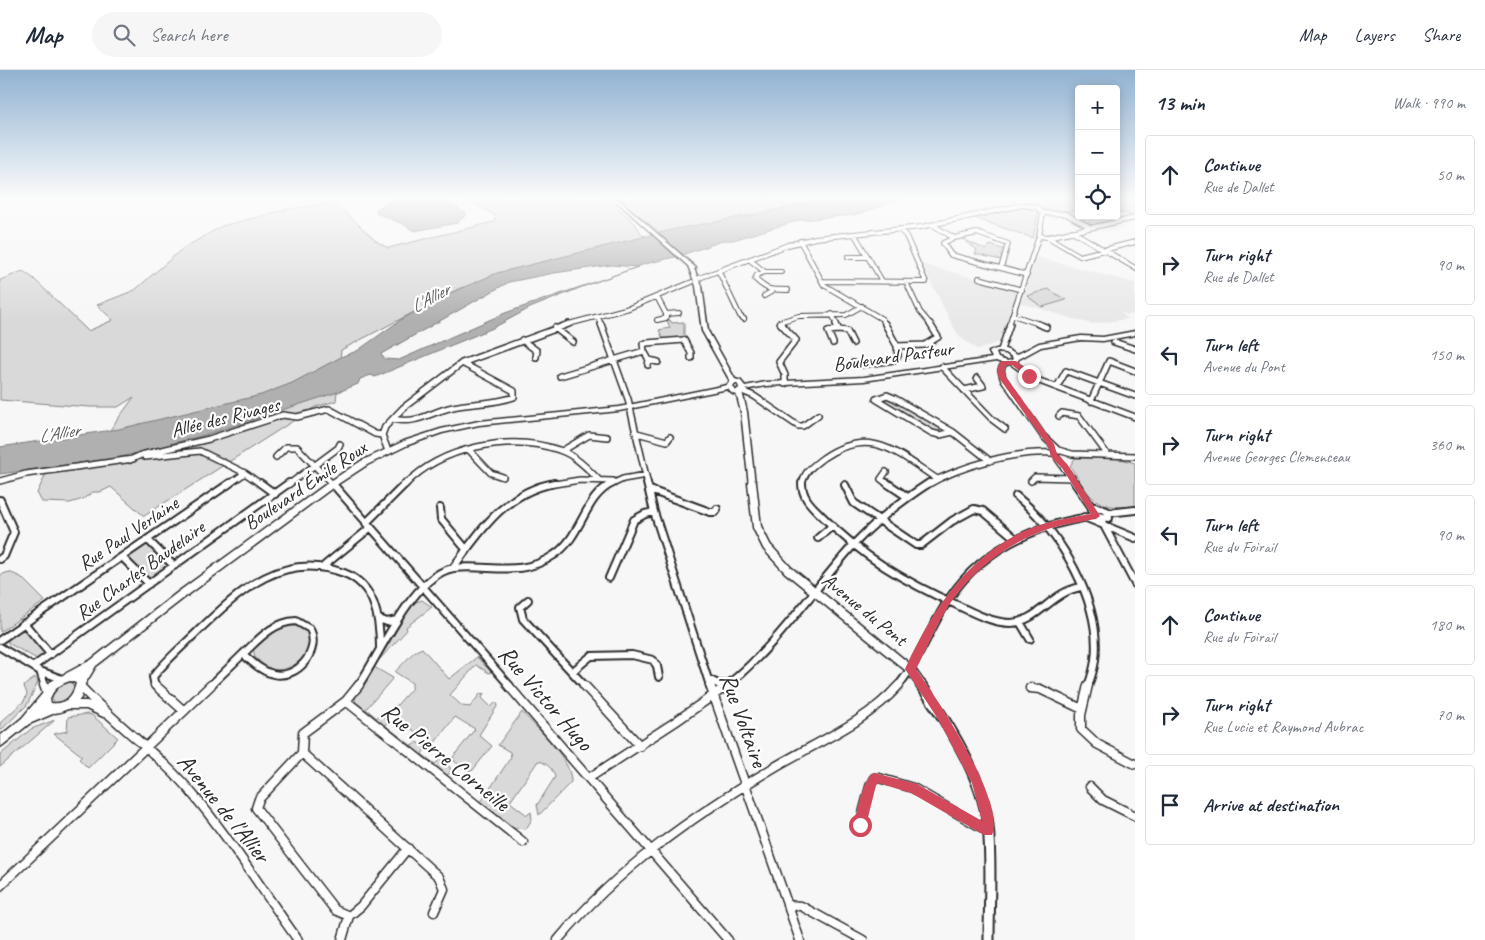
<!DOCTYPE html>
<meta charset="utf-8">
<style>
body{margin:0;font-family:Caveat,sans-serif;background:#f6f6f7;color:#1f2937}
.controls{position:absolute;right:15px;top:15px;display:grid;overflow:hidden;border-radius:5px;box-shadow:0 2px 12px #0003}
.controls button{width:45px;height:45px;display:grid;place-items:center;padding:0;border:0;border-bottom:1px solid #e0e1e3;background:#fff;color:#1f2937;font:25px sans-serif}
.stop{position:absolute;width:15px;height:15px;margin:-11px;border:4px solid #d1495b;border-radius:50%;background:#fff}
.stop.end{background:#d1495b;border-color:#fff;box-shadow:0 1px 5px #0008}
.list{margin:0;padding:0;list-style:none}
h2{display:flex;justify-content:space-between;align-items:center;height:65px;margin:0;padding:0 20px;font-size:21px}
h2 small{font-size:16px;font-weight:400;color:#747a83}
.list li{display:grid;grid-template-columns:32px 1fr auto;gap:15px;align-items:center;box-sizing:border-box;height:80px;margin:0 10px 10px;padding:0 10px;border:1px solid #e0e1e3;border-radius:5px}
.list b{display:block;font-size:19px;white-space:nowrap}
.list p{margin:0;font-size:16px;white-space:nowrap;color:#747a83}
.list em{font-size:16px;font-style:normal;color:#747a83}
.icon{flex:none;width:28px;height:28px;fill:none;stroke:currentColor;stroke-width:2;stroke-linecap:round;stroke-linejoin:round}
.map{position:relative;flex:none;width:1135px;height:870px;overflow:hidden}
header{display:flex;align-items:center;gap:30px;box-sizing:border-box;height:70px;padding:0 25px;background:#fff;border-bottom:1px solid #e0e1e3}
header strong{font-size:24px}
nav{display:flex;gap:28px;margin-inline-start:auto;font-size:18px}
.search{width:350px;height:45px;background:#f6f6f7;display:flex;align-items:center;gap:12px;box-sizing:border-box;padding:0 18px;border-radius:28px;color:#747a83;font-size:19px}
main{display:flex}
aside{flex:1;background:#fff}
.map>svg:first-child{display:block}
.built{fill:#e8e8e8}
.green{fill:#d9d9d9;stroke:#828282}
.water{fill:#b0b0b0;stroke:#7b7b7b;fill-rule:evenodd}
.lines{fill:none;stroke-linecap:round;stroke-linejoin:round}
.minor-far3-casing{stroke:#2b2b2b;stroke-width:6}
.minor-far2-casing{stroke:#2b2b2b;stroke-width:8}
.minor-far1-casing{stroke:#2b2b2b;stroke-width:10}
.minor-casing{stroke:#2b2b2b;stroke-width:11}
.tertiary-far2-casing{stroke:#2b2b2b;stroke-width:9}
.tertiary-far1-casing{stroke:#2b2b2b;stroke-width:11}
.tertiary-casing{stroke:#2b2b2b;stroke-width:13}
.secondary-casing{stroke:#2b2b2b;stroke-width:3}
.minor-far3{stroke:#fff;stroke-width:4}
.minor-far2{stroke:#fff;stroke-width:5}
.minor-far1{stroke:#fff;stroke-width:6}
.minor{stroke:#fff;stroke-width:8}
.tertiary-far2{stroke:#fff;stroke-width:6}
.tertiary-far1{stroke:#fff;stroke-width:8}
.tertiary{stroke:#fff;stroke-width:9}
.secondary{fill:#fff;fill-rule:evenodd}
.route{fill:#d1495b}
.labels{text-anchor:middle;stroke-width:4.5;stroke-linejoin:round;paint-order:stroke}
.far-water-label{font-size:18px;font-style:italic;fill:#5a5a5a;stroke:#fff}
.street-label{font-size:20px;fill:#2b2b2b;stroke:#fff}
.near-street-label{font-size:24px;fill:#2b2b2b;stroke:#fff}
</style>
<header>
<strong>Map</strong>
<div class="search"><svg class="icon" aria-label="search" viewBox="0 0 24 24"><circle cx="10" cy="10" r="6"/><path d="M15 15l6 6"/></svg>Search here</div>
<nav><a>Map</a><a>Layers</a><a>Share</a></nav>
</header>
<main>
<div class="map">
<svg width="1135" height="870" viewBox="0 0 1135 870">
<rect width="100%" height="100%" fill="#f7f7f7"/>
<filter id="ink" filterUnits="userSpaceOnUse"><feTurbulence type="fractalNoise" baseFrequency=".02" numOctaves="2"/><feDisplacementMap in="SourceGraphic" scale="10" xChannelSelector="R" yChannelSelector="G"/><feConvolveMatrix kernelMatrix="1 2 1 2 8 2 1 2 1" color-interpolation-filters="sRGB"/></filter>
<g filter="url(#ink)">
<path class="built" d="M1036,187L1135,213V244L1127,245L1121,242L1127,249L1091,254L1021,233Z
M922,194L1018,220L999,272L978,280L960,267L954,258Z"/>
<path class="green" d="M466,129H608L635,153L642,165L646,166L645,168L460,218L341,280L336,331L315,337L144,446L111,417L100,422H93L83,429L70,433L42,432L37,423L46,404L85,394L134,327L118,337H90L0,330V210L23,201L33,208L88,261L113,250L97,235L135,220L182,179L222,156L289,139L335,133L376,171L388,178L494,152L496,146Z
M620,129H861L803,134L660,163Z
M1050,129H1079V141H1046L1041,131Z
M1116,129H1135V143L1131,145L1116,142Z
M1025,137L1036,139L1038,144L1033,168L974,148Z
M963,169L986,180L990,175L1005,180L1001,190L975,184L977,180Z
M1048,219L1066,230L1042,237L1027,226Z
M667,250H670L672,253L684,252V267L663,269L659,260L670,258Z
M887,327L893,329L946,361L936,363L881,331V329Z
M1075,388H1118L1135,393V437C1092,438 1092,429 1070,396Z
M143,475H150L168,496L151,508H146L128,489L130,484Z
M9,502L21,507L45,531L0,562V505Z
M422,530L432,537L406,557L407,560L379,590L413,533Z
M283,556H298L308,561C309,564 311,569 311,572C309,588 287,604 271,599C266,597 259,591 255,587L253,579L273,561Z
M20,560L26,561L43,581L44,585L37,589L8,573V567Z
M422,578L449,609L477,587L491,602L489,603L476,595L450,625L462,636L470,637L480,624L484,623L482,628L491,637L496,632L498,635L479,665L492,676L473,700L468,702L454,691L453,687L475,659L455,647L433,675L390,643L412,618V613L395,602L414,582Z
M374,597L393,608L366,639L377,648L380,644L389,651L385,655L412,676L417,672L426,678L422,684L435,694L440,689L450,697L451,702L446,706L355,631L356,624Z
M35,607L38,612L27,635L0,661V653L24,631L27,624L24,616Z
M70,612L75,617C72,627 65,635 54,633L52,626L61,615Z
M522,642C538,660 572,689 571,712L539,745L537,735L555,707C553,699 546,692 538,691L510,732L527,745L531,742L532,749L526,759L514,758L481,732L511,687L510,682L498,675Z
M87,644L92,645L118,668L88,698L79,689L82,686L54,664L67,661L68,647Z
M55,650L0,697V685L31,659Z"/>
<path class="water" d="M397,129H442L467,144L457,153L414,161L403,154L376,143L377,138Z
M861,129H903L854,145L800,150L733,170H725L679,186L645,194L582,217L530,238L493,258L375,307L371,305L360,309L358,314L341,321L208,364L117,388L0,404V377L119,359L261,325L292,313L343,286L357,281L402,249L446,225L497,203L675,159L767,143L803,134ZM611,195L638,197L505,243L399,290L385,289L381,284L509,212L554,203Z"/>
<g class="lines">
<defs>
<path id="minor-far3" d="M1043,143L1066,144L1090,157
M933,155L954,168L943,173L951,185L1027,205
M1072,161L1135,198
M855,165L882,211
M1039,166L1048,167L1135,148
M1048,167L1080,186L1135,172
M954,168L977,163L1008,174L1001,198
M800,171L824,215L882,249L886,255
M848,187H868
M750,190L765,202L757,205L755,209C769,222 770,219 788,220
M719,202L740,246L744,249
M765,202H781
M699,208L788,175L815,168L921,157L1022,135L1037,137L1043,143L1039,166L1009,255
M979,208L1022,220
M822,211L926,212L906,166L901,161
M906,212L920,242L931,255
M764,226L771,222
M657,227L666,244L679,243
M832,244L837,255
M1013,245L1042,255
M598,247L601,255
M657,250L666,248V244
M565,255L629,238L692,212
M782,255L779,252L799,246L846,245L862,236"/>
<path id="minor-far2" d="M601,254L628,329L648,415
M781,254L796,270L779,292L785,305V314
M836,254L839,260L847,261L853,273
M1038,254L1046,257
M555,258L573,272
M522,270L537,281L536,287
M1114,272L1135,279
M833,273L828,261L839,260
M897,276L925,275L938,267L930,254
M1001,280L1010,254
M644,281L649,290L648,295
M649,290L658,292
M853,293L859,295L894,290L898,286L897,276L885,254
M1004,293L1001,300L1003,308L1043,366L1059,381
M1013,293L1037,310L1135,347
M942,297L993,350L1005,359
M560,306L644,281L643,274L647,273L684,270L691,283V288
M1057,317L1066,301L1135,326
M964,320L983,316L977,308
M742,321L754,326L798,356H803L818,345
M887,325L894,328L953,362L940,365L932,363L876,329Z
M1091,331L1109,291L1135,301
M1059,346L1062,343L1079,346L1107,384
M393,349C417,355 430,342 453,337C473,333 494,334 514,327V321L462,293
M953,362L990,391
M637,363L667,371L670,367
M469,380L491,403L503,407
M1058,380L1072,384L1135,386
M388,381L382,365L385,357L403,338L462,293L569,254
M562,381L589,365L607,367
M145,387L200,381L245,403
M276,387L286,377H297L333,415
M1058,389L1076,415
M130,390L141,385L209,369L283,345L297,347L329,339L375,364L382,365
M886,402L881,409L889,415
M0,411L26,404L133,389
M1031,411L1035,407L1072,408
M228,415L245,403L262,415
M288,415L338,378L340,374
M405,415C441,377 510,363 559,380C575,385 588,399 599,410
M548,415L580,410L613,411
M610,415L623,409L646,405
M802,415C804,401 813,396 823,388C870,356 896,382 937,409
M927,415C960,396 1015,381 1052,383"/>
<path id="minor-far1" d="M260,413L275,424
M332,413L510,616
M647,413L654,442L710,616
M802,413C802,428 812,436 821,445C861,486 905,512 957,535C973,543 993,553 1011,553C1038,552 1051,522 1081,517
M887,413L906,426
M1075,413L1093,439
M845,415L854,433L916,475H921L952,451L974,439L983,441L1016,469
M650,420L710,442H715L717,439
M1016,426C1060,461 1102,532 1095,590C1094,599 1091,608 1088,616
M0,430L14,462L4,486L0,489
M1095,437L1107,441L1109,448L1097,446L1092,440Z
M440,438L441,449L466,479
M1108,443L1135,440
M1084,447L1135,468
M1100,448L1135,514
M366,453L406,413
M818,468L831,457
M148,470L174,496
M122,487L149,514
M325,495L370,458
M453,498C481,460 504,423 554,413
M609,508L634,450L645,444L654,442
M528,530L520,537L523,549L585,616
M379,549L387,552L397,550
M296,551L310,559C321,581 297,610 273,604C261,601 252,592 243,584C259,569 273,552 296,551Z
M1020,552L1030,569
M24,553L50,584
M0,570L230,413
M0,577L40,601L62,609
M34,596L289,413
M40,601L45,616
M573,601L591,586L632,585L653,590L657,596L659,607
M708,609L718,614L729,615
M155,616L153,607C166,590 183,576 198,561C241,520 282,480 344,503C375,515 380,548 380,577
M210,616L243,584
M358,616C380,585 413,504 454,498C489,494 521,508 554,485C582,467 584,426 613,413
M726,616C778,575 813,519 857,471C879,448 903,430 929,413
M898,616C918,592 928,563 944,537C976,481 1035,454 1096,446"/>
<path id="minor" d="M44,615L47,623
M508,615L728,870
M584,615L640,676
M710,615L800,870
M727,615H729
M1088,615L1081,645V659L1097,674L1135,694
M82,618C117,656 162,686 195,727C232,771 264,823 298,870
M1030,618L1040,619L1082,639
M346,631L523,772
M70,635H87L104,643
M184,641L211,615
M302,683L303,663L346,631L359,615
M302,683L259,729L256,738L335,840L349,846L342,870
M302,683L439,807L444,819L434,842
M589,708L675,652L728,615
M1090,717L1103,730L1135,746
M860,755L871,713L874,708H879L913,718L988,761
M0,816L184,641L155,615
M787,835L801,836L863,870
M349,846L361,836L408,778
M558,870C618,798 693,746 773,698C815,673 866,653 899,615"/>
<path id="tertiary-far2" d="M739,322L744,342L752,415"/>
<path id="tertiary-far1" d="M752,413L757,457L767,477L788,500L910,599L922,616"/>
<path id="tertiary" d="M921,615C948,653 983,708 988,755C992,793 989,832 989,870"/>
<path id="secondary" d="M614,129H618L695,197L696,198L694,199L702,216L708,261L735,309L741,311L745,316L766,312L864,307L992,288L989,282C999,276 1008,278 1016,285L1039,273L1081,266L1103,267L1135,261V265L1103,271L1081,270L1041,277L1019,289L1017,292L1007,295L996,291L864,311L766,316L744,320C740,327 732,326 728,319L619,341L479,355L442,363L408,375L367,395L335,416L184,528L96,596L85,614L81,628L75,635L68,639L60,642L55,643L29,654L3,675L0,677V666L22,648L42,624L45,619L50,612L91,590L178,522L329,412L361,391L404,371L441,359L479,351L619,337L727,315L730,311L702,261L696,216L688,196ZM998,282L1006,283L1013,288L1012,290L1007,291L998,288L996,283ZM736,314H737L738,315L739,318L736,321L733,316L734,315ZM70,611L76,613C73,626 66,635 51,633L50,630C52,620 60,614 70,611Z"/>
</defs>
<use href="#minor-far3" class="minor-far3-casing"/>
<use href="#minor-far2" class="minor-far2-casing"/>
<use href="#minor-far1" class="minor-far1-casing"/>
<use href="#minor" class="minor-casing"/>
<use href="#tertiary-far2" class="tertiary-far2-casing"/>
<use href="#tertiary-far1" class="tertiary-far1-casing"/>
<use href="#tertiary" class="tertiary-casing"/>
<use href="#secondary" class="secondary-casing"/>
<use href="#minor-far3" class="minor-far3"/>
<use href="#minor-far2" class="minor-far2"/>
<use href="#minor-far1" class="minor-far1"/>
<use href="#minor" class="minor"/>
<use href="#tertiary-far2" class="tertiary-far2"/>
<use href="#tertiary-far1" class="tertiary-far1"/>
<use href="#tertiary" class="tertiary"/>
<use href="#secondary" class="secondary"/>
</g>
</g>
<linearGradient id="sky" x2="0" y2="1"><stop stop-color="#91b2d2"/><stop offset="0.51" stop-color="#fbfbfb"/><stop offset="1" stop-color="#fbfbfb" stop-opacity="0"/></linearGradient>
<rect width="1135" height="251" fill="url(#sky)"/>
<path class="route" d="M1001,291H1016L1032,304V307H1027L1012,295H1006L1004,300L1006,307L1054,374L1057,384L1067,394L1100,446L1096,449C1080,452 1063,454 1048,459C1009,472 971,501 949,535C936,555 927,578 916,599C936,627 1006,732 992,765H984L911,723L879,713L876,715L866,755L860,761L854,755C857,743 863,707 874,703L917,714L982,751L972,713L938,649L905,599C934,536 975,474 1046,453C1060,449 1076,447 1091,444L1062,398L1051,387L1048,376L999,308L997,300Z"/>
<g class="labels">
<g class="far-water-label">
<text transform="translate(430 228) rotate(-29)" y="6">L'Allier</text>
<text transform="translate(59 363) rotate(-10)" y="6">L'Allier</text>
</g>
<g class="street-label">
<text transform="translate(893 286) rotate(-8)" y="7">Boulevard Pasteur</text>
<text transform="translate(225 347) rotate(-14)" y="7">Allée des Rivages</text>
<text transform="translate(305 415) rotate(-34)" y="7">Boulevard Émile Roux</text>
<text transform="translate(128 463) rotate(-34)" y="7">Rue Paul Verlaine</text>
<text transform="translate(140 500) rotate(-36)" y="7">Rue Charles Baudelaire</text>
<text transform="translate(865 539) rotate(39)" y="7">Avenue du Pont</text>
</g>
<g class="near-street-label">
<text transform="translate(546 628) rotate(49)" y="8">Rue Victor Hugo</text>
<text transform="translate(744 650) rotate(70)" y="8">Rue Voltaire</text>
<text transform="translate(446 687) rotate(39)" y="8">Rue Pierre Corneille</text>
<text transform="translate(224 738) rotate(51)" y="8">Avenue de l'Allier</text>
</g>
</g>
</svg>
<div class="controls">
<button>+</button>
<button>−</button>
<button><svg class="icon" aria-label="locate" viewBox="0 0 24 24"><circle cx="12" cy="12" r="6"/><path d="M12 2v4M12 18v4M2 12h4M18 12h4"/></svg></button>
</div>
<div class="stop" style="left:860px;top:755px"></div>
<div class="stop end" style="left:1029px;top:306px"></div>
</div>
<aside>
<h2>13 min<small>Walk · 990 m</small></h2>
<ul class="list">
<li><svg class="icon" aria-label="ahead" viewBox="0 0 24 24"><path d="M12 20V5M6 11l6-6 6 6"/></svg><div><b>Continue</b><p>Rue de Dallet</p></div><em>50 m</em></li>
<li><svg class="icon" aria-label="right" viewBox="0 0 24 24"><path d="M7 20v-9h11M14 6l5 5-5 5"/></svg><div><b>Turn right</b><p>Rue de Dallet</p></div><em>90 m</em></li>
<li><svg class="icon" aria-label="left" viewBox="0 0 24 24"><path d="M17 20v-9H6M10 6l-5 5 5 5"/></svg><div><b>Turn left</b><p>Avenue du Pont</p></div><em>150 m</em></li>
<li><svg class="icon" aria-label="right" viewBox="0 0 24 24"><path d="M7 20v-9h11M14 6l5 5-5 5"/></svg><div><b>Turn right</b><p>Avenue Georges Clemenceau</p></div><em>360 m</em></li>
<li><svg class="icon" aria-label="left" viewBox="0 0 24 24"><path d="M17 20v-9H6M10 6l-5 5 5 5"/></svg><div><b>Turn left</b><p>Rue du Foirail</p></div><em>90 m</em></li>
<li><svg class="icon" aria-label="ahead" viewBox="0 0 24 24"><path d="M12 20V5M6 11l6-6 6 6"/></svg><div><b>Continue</b><p>Rue du Foirail</p></div><em>180 m</em></li>
<li><svg class="icon" aria-label="right" viewBox="0 0 24 24"><path d="M7 20v-9h11M14 6l5 5-5 5"/></svg><div><b>Turn right</b><p>Rue Lucie et Raymond Aubrac</p></div><em>70 m</em></li>
<li><svg class="icon" aria-label="arrive" viewBox="0 0 24 24"><path d="M6 21V4h12l-3 4 3 4H6"/></svg><div><b>Arrive at destination</b></div></li>
</ul>
</aside>
</main>
